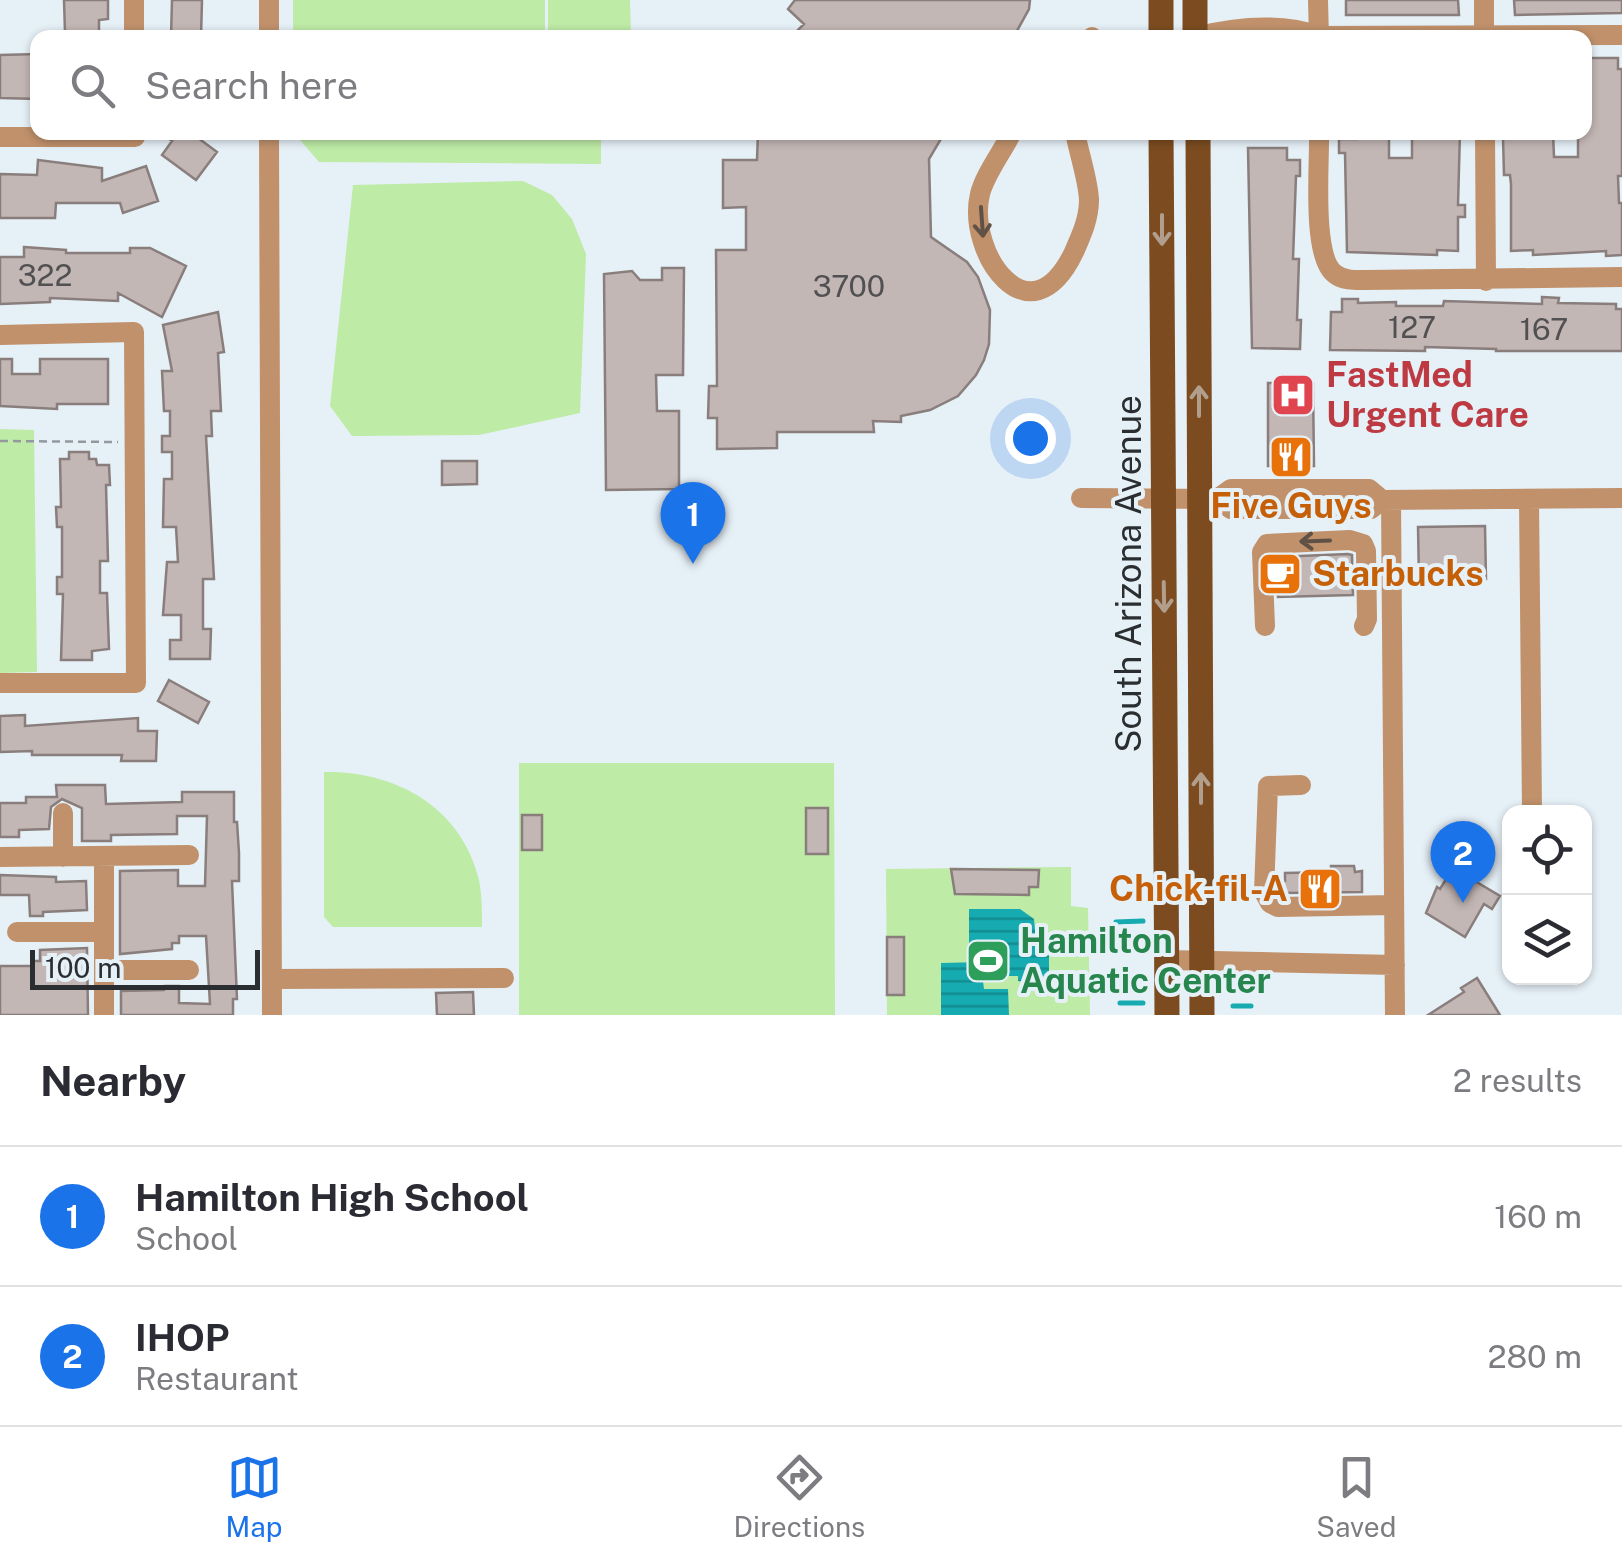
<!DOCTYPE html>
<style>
body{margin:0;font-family:"Public Sans",sans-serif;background:#f7f7f7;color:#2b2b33}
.controls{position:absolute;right:30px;bottom:30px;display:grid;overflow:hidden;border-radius:20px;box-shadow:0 2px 8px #0004}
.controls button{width:90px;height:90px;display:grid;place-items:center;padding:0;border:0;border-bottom:2px solid #e1e1e2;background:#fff;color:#2b2b33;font:50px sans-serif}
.scale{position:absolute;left:30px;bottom:25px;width:230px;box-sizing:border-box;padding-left:10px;border:5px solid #2b2e31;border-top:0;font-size:28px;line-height:35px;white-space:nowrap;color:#2b2e31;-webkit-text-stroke:8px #e6f0f7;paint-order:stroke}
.you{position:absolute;left:1030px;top:438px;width:35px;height:35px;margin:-25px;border:8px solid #fff;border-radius:50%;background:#1a73e8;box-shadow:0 0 0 15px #1a73e833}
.badge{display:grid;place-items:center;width:65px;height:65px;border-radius:50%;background:#1a73e8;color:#fff;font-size:32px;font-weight:700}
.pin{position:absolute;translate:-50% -82px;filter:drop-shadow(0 2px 5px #0008)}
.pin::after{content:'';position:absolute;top:52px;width:35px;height:30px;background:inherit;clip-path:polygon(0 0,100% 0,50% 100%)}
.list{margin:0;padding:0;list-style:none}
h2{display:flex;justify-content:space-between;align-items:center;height:130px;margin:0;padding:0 40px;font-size:42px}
h2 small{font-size:32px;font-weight:400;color:#7c7c81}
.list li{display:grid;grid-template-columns:65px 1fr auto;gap:30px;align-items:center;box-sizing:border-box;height:140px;padding:0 40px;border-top:2px solid #e1e1e2}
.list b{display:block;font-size:38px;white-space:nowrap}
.list p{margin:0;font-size:32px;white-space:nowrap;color:#7c7c81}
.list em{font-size:32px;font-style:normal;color:#7c7c81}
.icon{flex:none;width:55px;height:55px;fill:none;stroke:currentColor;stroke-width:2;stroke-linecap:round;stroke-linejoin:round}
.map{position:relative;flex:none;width:1622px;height:1015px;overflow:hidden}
.search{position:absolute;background:#fff;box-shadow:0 2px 8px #0004;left:30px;right:30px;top:30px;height:110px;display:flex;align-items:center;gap:25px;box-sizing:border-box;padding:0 35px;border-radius:20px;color:#7c7c81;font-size:38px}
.sheet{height:410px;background:#fff}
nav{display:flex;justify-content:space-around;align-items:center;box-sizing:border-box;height:140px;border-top:2px solid #e1e1e2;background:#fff;font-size:28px;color:#7c7c81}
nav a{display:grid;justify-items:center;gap:5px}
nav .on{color:#1a73e8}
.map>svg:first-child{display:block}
.park{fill:#beeba6}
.water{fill:url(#water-rules)}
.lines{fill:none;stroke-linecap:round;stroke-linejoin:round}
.stream{stroke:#15abb0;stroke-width:5}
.building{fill:#c3b7b5;stroke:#897e7c;stroke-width:2.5}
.path{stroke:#93999f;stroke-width:2.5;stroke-dasharray:8 5;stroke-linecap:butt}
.minor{stroke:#c0916b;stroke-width:20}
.major{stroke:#7c4c20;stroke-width:25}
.oneway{stroke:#5f5145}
.oneway2{stroke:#b19e8c}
.labels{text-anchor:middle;stroke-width:8;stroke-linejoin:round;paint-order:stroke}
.number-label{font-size:30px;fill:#515052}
.health-label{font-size:35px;font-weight:bold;fill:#be3a42;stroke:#e6f0f7;text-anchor:start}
.food-label{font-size:35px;font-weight:bold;fill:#c56008;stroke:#e6f0f7}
.street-label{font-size:35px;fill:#2b2e31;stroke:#e6f0f7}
.leisure-label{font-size:35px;font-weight:bold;fill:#27864d;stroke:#e6f0f7;text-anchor:start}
</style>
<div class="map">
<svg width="1622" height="1015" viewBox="0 0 1622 1015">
<defs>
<pattern id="water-rules" width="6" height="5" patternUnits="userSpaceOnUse" patternTransform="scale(2.5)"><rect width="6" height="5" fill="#15abb0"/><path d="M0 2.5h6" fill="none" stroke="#138c90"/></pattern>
</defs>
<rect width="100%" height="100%" fill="#e6f0f7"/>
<path class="park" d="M293,0H545V37H293Z
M548,0H630L631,37H548Z
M294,133H601V164L319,162Z
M523,181L552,195L572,219L586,254L580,413L479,435L352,436L330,406L353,185Z
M0,429L34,430L37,672L0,673Z
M519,763H834L835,1015H519Z
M324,772C394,770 462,807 479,880C482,895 482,912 482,927H333L324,917Z
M1071,867V906L1088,908L1090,1015H887L886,869Z"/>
<path class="water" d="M969,909H1020L1034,919L1037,951L1049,952V983L1042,985V989H1027L1026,982L1018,981V976H995L994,968L983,981L984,989H1008L1009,1015H941V963L983,962V950H969Z"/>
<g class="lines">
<path class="stream" d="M1116,922L1143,921
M1120,1003H1143
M1233,1006H1251"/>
</g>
<path class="building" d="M64,0H108V19L99,20V32H65Z
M172,0H202L201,38H171Z
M795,0H1030L1029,9L1013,38H790L804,24L788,9Z
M1346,0H1458L1459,15H1346Z
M1514,0H1622V13L1515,15Z
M38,54V99L0,98V55Z
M1584,58H1618V69H1622V176H1618L1619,203H1622V255L1606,256V251L1533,255V250L1511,251V184L1510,175H1504L1503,138H1521V132H1553L1554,157H1578V132H1584Z
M160,132H190L217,152L196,180L162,155L172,141Z
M758,132H945L929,159L931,237L967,262L978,277L990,310L989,344L984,360L976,375L958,396L930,410L901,416V422L873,421L874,432H777V448L717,449V418H708L709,386H717L716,250H746V207L723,208V160H757Z
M1356,132H1389V158H1412V132H1460L1458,205H1465V217H1458V251L1437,250V255L1347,252L1345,153H1339V139H1356Z
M1248,148H1287V160H1300V176H1296L1293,259H1299L1297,320H1301L1300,349L1252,348Z
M38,160L102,168V181L146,166L158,201L123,213L120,203H56L55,218H0V174L37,175Z
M24,247L66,250V253H130V248H150L186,266L162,317L118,293V301L50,298V302L0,304V257H24Z
M662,268H684L683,375H656L657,411H679V489L606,490L604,274L632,271L640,280H662Z
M1542,297L1559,298L1558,303L1616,304V309H1622V351H1496V349L1425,347V351L1330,350L1331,312H1342V299H1358V303L1396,302V306H1443L1444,301L1542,304Z
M218,312L224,352L218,353L221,411H211L212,436H206L214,579H203V629H211L210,659H170V640H181V615H163L167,562H178L176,527H163L164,479H172V452H162V436H170V411H164L162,371H172L163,325Z
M0,359H12V374H40V359H108V404H57V409L0,406Z
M1268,383H1313L1314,466H1268Z
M69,452H89V459H96L97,465H109L110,485H106L108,561H100V593H107L109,649L92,651V660H61L63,594H57V577H62V527H57L56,507H61L60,459H69Z
M442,461H477V484L442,485Z
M1485,526L1486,579L1419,580L1418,527Z
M1348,554L1352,555L1353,595L1278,597L1276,557Z
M169,680L209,702L198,723L158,701Z
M25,715V726L138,718V731H157L156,761H121L122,755H32V751L0,752V716Z
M56,785H105L106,804L182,802V792H234V822H237L239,853V881H232L237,999H233V1015H121V991L164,990L165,986H179V1003L210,1004L206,936H179V943H172V949L120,954V871L178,870V886H205L207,816H177V834L111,835V841H82V808L62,799L51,807L49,829L19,830V837H0V803H26V797H57Z
M806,808H828V854H806Z
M522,815H542V850H522Z
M1331,866H1354L1355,872L1362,871V892L1281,893L1278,890V881H1285V873L1331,872Z
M1453,868L1500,896L1492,909L1484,904L1465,937L1426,913L1437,887L1440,889Z
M951,869L1039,870L1038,887H1029V895L955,894Z
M0,875L56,877V882L86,881L87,910L43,912V916H30L29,895H0Z
M887,937H904V995H887Z
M87,948L88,1015H0V966H32V961H40V950Z
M1477,978L1500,1015H1428L1464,992L1461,988Z
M473,992L474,1015H437L436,993Z"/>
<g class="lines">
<path class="path" d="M0,441L118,442"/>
<path class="minor" d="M134,0V38
M269,0V38
M1318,0L1319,38
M1484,0V38
M1195,37C1235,27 1279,22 1319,36L1622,35
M1091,38L1092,37
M269,132L272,1015
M1012,132C1003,151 985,174 980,194C966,253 1030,344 1074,252C1081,236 1089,219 1089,200C1088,179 1079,154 1075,132
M1319,132C1320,162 1311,257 1335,274C1344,281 1356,280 1366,280L1622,277
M1485,132L1486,281
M0,137H135V132
M0,335L134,332L136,683H0
M1081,498L1217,499L1231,509H1371L1382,500L1622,498
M1217,499L1231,489H1369L1382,500
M1529,499L1532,812
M1391,500L1395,1015
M1265,626L1262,552L1267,544L1350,540L1363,544L1366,551L1367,619L1364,626
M1301,785L1268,786L1264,892L1270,903L1278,907L1394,905
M63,813V857
M0,857L189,855
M104,857V1015
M17,932H104
M1166,960L1395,965
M104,970H189
M272,979L504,978"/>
<path class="major" d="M1195,0V38
M1161,38V0
M1161,132L1167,1015
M1198,132L1202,1015"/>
</g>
<defs><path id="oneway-shaft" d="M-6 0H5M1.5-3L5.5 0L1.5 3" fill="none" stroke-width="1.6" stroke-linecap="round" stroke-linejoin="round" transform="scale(2.5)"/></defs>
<g class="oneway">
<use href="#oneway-shaft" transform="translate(982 222) rotate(86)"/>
<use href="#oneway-shaft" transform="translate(1315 541) rotate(178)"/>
</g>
<g class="oneway2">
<use href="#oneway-shaft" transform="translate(1162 230) rotate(90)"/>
<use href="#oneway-shaft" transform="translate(1199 401) rotate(-90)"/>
<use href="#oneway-shaft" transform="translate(1164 597) rotate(89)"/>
<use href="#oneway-shaft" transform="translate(1201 788) rotate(-90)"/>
</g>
<defs>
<symbol id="hospital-square" viewBox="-11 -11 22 22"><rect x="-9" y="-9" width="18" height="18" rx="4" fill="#e0444e" stroke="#e6f0f7"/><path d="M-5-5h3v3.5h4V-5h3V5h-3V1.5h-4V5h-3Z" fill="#fff"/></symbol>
<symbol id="restaurant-square" viewBox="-11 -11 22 22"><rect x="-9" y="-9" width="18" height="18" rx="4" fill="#e8710a" stroke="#e6f0f7"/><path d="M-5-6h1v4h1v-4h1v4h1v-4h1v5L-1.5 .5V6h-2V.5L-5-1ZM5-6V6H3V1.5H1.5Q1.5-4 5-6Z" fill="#fff"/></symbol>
<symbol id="cafe-square" viewBox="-11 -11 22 22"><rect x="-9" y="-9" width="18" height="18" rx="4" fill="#e8710a" stroke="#e6f0f7"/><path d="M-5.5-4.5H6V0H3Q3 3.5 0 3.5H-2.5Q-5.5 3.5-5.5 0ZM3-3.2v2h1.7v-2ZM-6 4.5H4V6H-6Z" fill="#fff"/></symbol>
<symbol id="stadium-square" viewBox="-11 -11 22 22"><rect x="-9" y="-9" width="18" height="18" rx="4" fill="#2e9e5b" stroke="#e6f0f7"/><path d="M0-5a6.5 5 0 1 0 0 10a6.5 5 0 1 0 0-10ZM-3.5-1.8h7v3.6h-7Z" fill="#fff"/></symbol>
</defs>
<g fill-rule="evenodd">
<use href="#hospital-square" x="1268" y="370" width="50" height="50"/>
<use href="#restaurant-square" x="1266" y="432" width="50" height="50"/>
<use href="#cafe-square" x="1255" y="549" width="50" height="50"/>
<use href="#restaurant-square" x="1295" y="864" width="50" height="50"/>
<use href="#stadium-square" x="963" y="936" width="50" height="50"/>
</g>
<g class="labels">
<g class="number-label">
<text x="45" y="286">322</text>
<text x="849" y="297">3700</text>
<text x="1412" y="338">127</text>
<text x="1544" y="340">167</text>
</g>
<g class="health-label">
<text x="1326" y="387">FastMed<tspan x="1326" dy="40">Urgent Care</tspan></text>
</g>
<g class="food-label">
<text x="1291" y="518">Five Guys</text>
<text x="1312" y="586" text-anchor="start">Starbucks</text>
<text x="1288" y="901" text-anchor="end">Chick-fil-A</text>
</g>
<g class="street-label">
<text transform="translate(1129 574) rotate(-90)" y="12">South Arizona Avenue</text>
</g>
<g class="leisure-label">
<text x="1020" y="953">Hamilton<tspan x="1020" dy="40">Aquatic Center</tspan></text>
</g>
</g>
</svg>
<div class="controls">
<button><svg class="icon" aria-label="locate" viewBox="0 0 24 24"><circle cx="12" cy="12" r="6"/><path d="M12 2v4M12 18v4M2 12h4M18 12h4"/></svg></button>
<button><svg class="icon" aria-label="layers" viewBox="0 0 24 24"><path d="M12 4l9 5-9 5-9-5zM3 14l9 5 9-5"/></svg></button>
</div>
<div class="scale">100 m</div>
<div class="you"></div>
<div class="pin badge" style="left:693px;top:564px">1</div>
<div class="pin badge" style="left:1463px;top:903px">2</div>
<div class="search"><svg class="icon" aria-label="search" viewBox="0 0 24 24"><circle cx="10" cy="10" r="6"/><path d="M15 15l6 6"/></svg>Search here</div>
</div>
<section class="sheet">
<h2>Nearby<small>2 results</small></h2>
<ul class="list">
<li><span class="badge">1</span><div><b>Hamilton High School</b><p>School</p></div><em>160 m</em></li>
<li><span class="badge">2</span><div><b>IHOP</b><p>Restaurant</p></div><em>280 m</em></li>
</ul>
</section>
<nav>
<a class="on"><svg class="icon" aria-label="map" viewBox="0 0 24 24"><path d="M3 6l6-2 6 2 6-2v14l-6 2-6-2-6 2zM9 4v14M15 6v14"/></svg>Map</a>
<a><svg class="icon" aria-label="directions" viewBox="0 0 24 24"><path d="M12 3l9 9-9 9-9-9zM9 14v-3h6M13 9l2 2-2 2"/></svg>Directions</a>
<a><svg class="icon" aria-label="saved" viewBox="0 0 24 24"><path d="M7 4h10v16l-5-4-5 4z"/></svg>Saved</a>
</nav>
